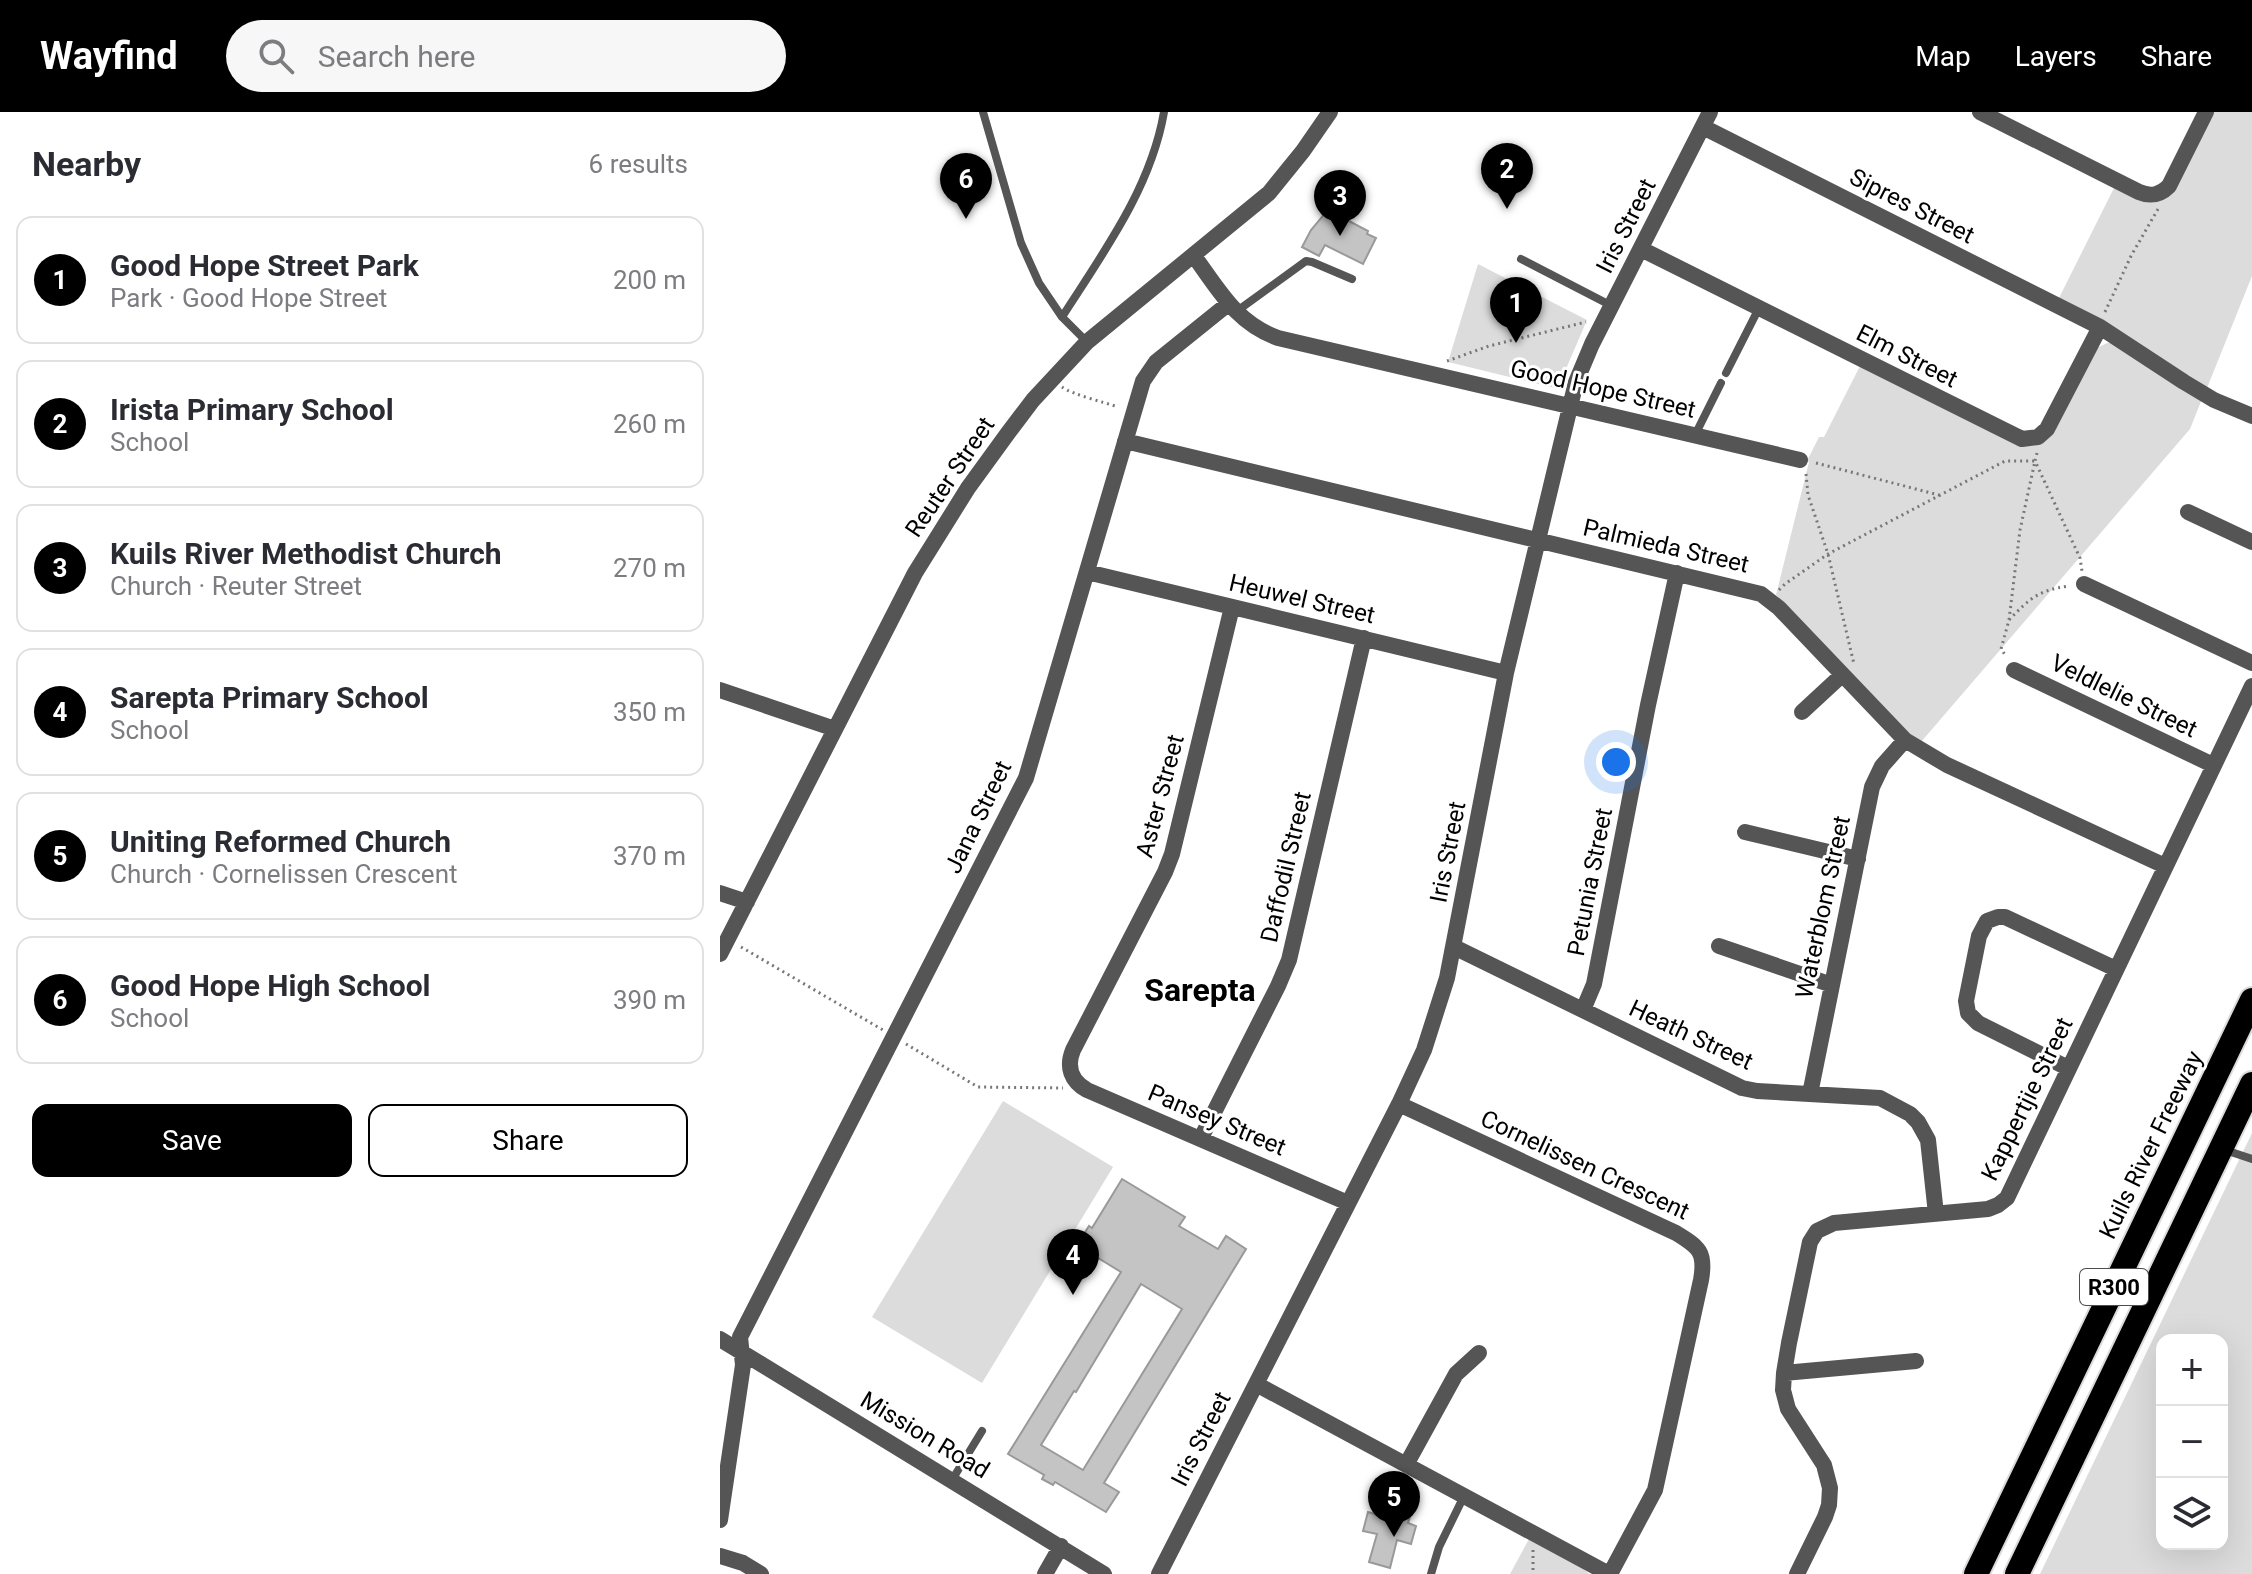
<!DOCTYPE html>
<meta charset="utf-8">
<style>
body{margin:0;font-family:Roboto,sans-serif;background:#f7f7f7;color:#2b2b33}
.controls{position:absolute;right:24px;bottom:24px;display:grid;overflow:hidden;border-radius:16px;box-shadow:0 8px 32px #0002}
.controls button{width:72px;height:72px;display:grid;place-items:center;padding:0;border:0;border-bottom:2px solid #e1e1e2;background:#fff;color:#2b2b33;font:40px sans-serif}
.you{position:absolute;left:896px;top:650px;width:28px;height:28px;margin:-20px;border:6px solid #fff;border-radius:50%;background:#1a73e8;box-shadow:0 0 0 12px #1a73e833}
.badge{display:grid;place-items:center;width:52px;height:52px;border-radius:50%;background:#000;color:#fff;font-size:26px;font-weight:700}
.pin{position:absolute;translate:-50% -66px;filter:drop-shadow(0 2px 4px #0008)}
.pin::after{content:'';position:absolute;top:42px;width:28px;height:24px;background:inherit;clip-path:polygon(0 0,100% 0,50% 100%)}
.list{margin:0;padding:0;list-style:none}
h2{display:flex;justify-content:space-between;align-items:center;height:104px;margin:0;padding:0 32px;font-size:34px}
h2 small{font-size:26px;font-weight:400;color:#7c7c81}
.list li{display:grid;grid-template-columns:52px 1fr auto;gap:24px;align-items:center;box-sizing:border-box;height:128px;margin:0 16px 16px;padding:0 16px;border:2px solid #e1e1e2;border-radius:16px}
.list b{display:block;font-size:30px;white-space:nowrap}
.list p{margin:0;font-size:26px;white-space:nowrap;color:#7c7c81}
.list em{font-size:26px;font-style:normal;color:#7c7c81}
.actions{display:flex;gap:16px;padding:24px 32px}
.actions a{flex:1;padding:18px 0;border:2px solid #000;border-radius:16px;text-align:center;font-size:28px;color:#000}
.actions .main{background:#000;color:#fff}
.icon{flex:none;width:44px;height:44px;fill:none;stroke:currentColor;stroke-width:2;stroke-linecap:round;stroke-linejoin:round}
.map{position:relative;flex:none;width:1532px;height:1462px;overflow:hidden}
header{display:flex;align-items:center;gap:48px;box-sizing:border-box;height:112px;padding:0 40px;background:#000;color:#fff}
header strong{font-size:38px}
nav{display:flex;gap:44px;margin-inline-start:auto;font-size:28px}
.search{width:560px;height:72px;background:#f7f7f7;display:flex;align-items:center;gap:20px;box-sizing:border-box;padding:0 28px;border-radius:44px;color:#7c7c81;font-size:30px}
main{display:flex}
aside{flex:1;background:#fff}
.map>svg:first-child{display:block}
.green{fill:#dcdcdc;fill-rule:evenodd}
.building{fill:#c4c4c4;stroke:#999;stroke-width:2;fill-rule:evenodd}
.lines{fill:none;stroke-linecap:round;stroke-linejoin:round}
.motorway-casing{stroke:#dbdbdb;stroke-width:28}
.path{stroke:#777;stroke-width:3;stroke-dasharray:2 4;stroke-linecap:butt}
.service{stroke:#555;stroke-width:8}
.minor{stroke:#555;stroke-width:16}
.motorway{stroke:#000;stroke-width:24}
.labels{text-anchor:middle;stroke-width:6;stroke-linejoin:round;paint-order:stroke}
.shield{fill:#fff;stroke:#4c4c4c;stroke-width:2}
.shield-label{font-size:22px;font-weight:bold;fill:#000}
.street-label{font-size:24px;fill:#000;stroke:#fff}
.district-label{font-size:32px;font-weight:bold;fill:#000;stroke:#fff}
</style>
<header>
<strong>Wayfind</strong>
<div class="search"><svg class="icon" aria-label="search" viewBox="0 0 24 24"><circle cx="10" cy="10" r="6"/><path d="M15 15l6 6"/></svg>Search here</div>
<nav><a>Map</a><a>Layers</a><a>Share</a></nav>
</header>
<main>
<aside>
<h2>Nearby<small>6 results</small></h2>
<ul class="list">
<li><span class="badge">1</span><div><b>Good Hope Street Park</b><p>Park · Good Hope Street</p></div><em>200 m</em></li>
<li><span class="badge">2</span><div><b>Irista Primary School</b><p>School</p></div><em>260 m</em></li>
<li><span class="badge">3</span><div><b>Kuils River Methodist Church</b><p>Church · Reuter Street</p></div><em>270 m</em></li>
<li><span class="badge">4</span><div><b>Sarepta Primary School</b><p>School</p></div><em>350 m</em></li>
<li><span class="badge">5</span><div><b>Uniting Reformed Church</b><p>Church · Cornelissen Crescent</p></div><em>370 m</em></li>
<li><span class="badge">6</span><div><b>Good Hope High School</b><p>School</p></div><em>390 m</em></li>
</ul>
<div class="actions"><a class="main">Save</a><a>Share</a></div>
</aside>
<div class="map">
<svg width="1532" height="1462" viewBox="0 0 1532 1462">
<rect width="100%" height="100%" fill="#fff"/>
<path class="green" d="M1492,0H1532V164L1487,276L1339,186L1395,74L1434,87Z
M758,152L867,208L839,273L835,276L728,250Z
M1387,231H1393L1482,287L1470,317L1201,630L1188,621L1056,483L1089,350L1087,349L1099,325H1104L1140,254L1309,334L1377,236Z
M283,989L393,1055L262,1271L152,1205Z
M1532,1021V1462H1320ZM1442,1228H1502V1432H1442Z
M809,1427L864,1457L869,1462H790Z"/>
<path class="building" d="M610,99L648,119L647,122L656,126L643,152L605,133L599,144L582,135L591,118L606,100L609,102Z
M402,1067L465,1105L459,1114L498,1137L506,1124L526,1137L384,1371L399,1380L386,1400L335,1370L333,1373L322,1367L324,1363L288,1342L401,1160L357,1133L369,1114L372,1116ZM421,1172L462,1197L363,1358L321,1333L354,1279L356,1280Z
M658,1390L692,1399L688,1411L696,1414L691,1432L677,1428L670,1456L649,1450L657,1422L643,1419L648,1400L655,1402Z"/>
<g class="lines">
<defs>
<path id="motorway" d="M1256,1462L1532,888
M1297,1462L1532,972"/>
</defs>
<use href="#motorway" class="motorway-casing"/>
<path class="path" d="M1385,200L1411,144L1438,97
M727,249L769,234L866,210
M342,275C353,283 384,290 398,295
M1317,341L1315,349L1360,446L1362,459
M1096,351L1219,383
M1086,362L1088,383L1108,442L1134,552
M1059,478L1065,472L1108,442L1285,349H1315L1300,418L1289,508L1281,537L1286,544
M1289,508C1310,486 1319,478 1349,474
M21,835L163,918
M186,932L258,975L343,976
M813,1438V1462"/>
<path class="service" d="M263,0L301,131L319,171L342,205L367,230
M801,147L892,194
M517,199L586,149L592,150L632,167
M342,205C383,141 431,76 444,0
M1006,261L1039,196
M975,323L1001,271
M1502,1037L1532,1047
M232,1368L262,1319
M711,1462L719,1435L744,1384"/>
<path class="minor" d="M1260,0L1419,80C1431,85 1440,83 1449,74L1486,0
M983,15L1380,215L1464,270L1494,288L1532,304
M921,137L1302,327L1318,325L1327,317L1380,215
M474,144C499,178 516,211 558,226L1080,348
M405,329L1041,482L1059,496L1185,628L1227,653L1445,754
M1468,400L1532,430
M367,460L786,561
M1364,472L1532,551
M512,495L452,742L445,760L353,938C346,955 351,969 367,978L628,1091
M1294,558L1493,653
M0,578L115,617
M1082,600L1122,563
M1025,720L1138,747
M0,781L27,790
M999,834L1112,873
M734,835L1022,976L1037,979L1160,986L1190,1002L1198,1010L1208,1028L1216,1102
M0,842L195,461L248,376L288,321L313,288L367,230L549,81L583,39L610,0
M863,898L874,872L928,593L957,461
M1348,956L1258,911L1248,901L1246,889L1259,824L1267,809L1278,805H1285L1396,857
M1090,982L1152,675L1162,654L1185,628
M679,992L956,1121C979,1135 986,1140 981,1168L935,1378L890,1462
M481,1026L558,874L569,848L644,526
M0,1227L384,1462
M1064,1261L1196,1249
M536,1272L889,1462
M686,1353L736,1262L759,1241
M0,1408L23,1253L20,1225L306,666L423,269L436,250L508,192
M0,1444L23,1451L41,1462
M325,1462L341,1434
M439,1462L679,992L704,938L727,866L786,561L856,270L872,232L990,0
M1077,1462L1105,1405L1109,1393L1110,1376L1104,1353L1068,1297L1063,1278L1064,1261L1069,1231L1090,1130L1097,1119L1114,1111L1268,1097L1278,1093L1287,1086L1532,574"/>
<use href="#motorway" class="motorway"/>
</g>
<g class="labels">
<rect class="shield" x="1360" y="1157" width="68" height="36" rx="6"/>
<g class="shield-label">
<text x="1394" y="1183">R300</text>
</g>
<g class="street-label">
<text transform="translate(1192 94) rotate(27)" y="8">Sipres Street</text>
<text transform="translate(906 114) rotate(-63)" y="8">Iris Street</text>
<text transform="translate(1187 244) rotate(27)" y="8">Elm Street</text>
<text transform="translate(883 277) rotate(13)" y="8">Good Hope Street</text>
<text transform="translate(230 365) rotate(-56)" y="8">Reuter Street</text>
<text transform="translate(946 434) rotate(13)" y="8">Palmieda Street</text>
<text transform="translate(582 487) rotate(13)" y="8">Heuwel Street</text>
<text transform="translate(1404 584) rotate(26)" y="8">Veldlelie Street</text>
<text transform="translate(440 684) rotate(-75)" y="8">Aster Street</text>
<text transform="translate(258 705) rotate(-64)" y="8">Jana Street</text>
<text transform="translate(728 740) rotate(-79)" y="8">Iris Street</text>
<text transform="translate(566 755) rotate(-77)" y="8">Daffodil Street</text>
<text transform="translate(870 770) rotate(-79)" y="8">Petunia Street</text>
<text transform="translate(1103 795) rotate(-78)" y="8">Waterblom Street</text>
<text transform="translate(971 923) rotate(25)" y="8">Heath Street</text>
<text transform="translate(1307 987) rotate(-64)" y="8">Kappertjie Street</text>
<text transform="translate(497 1008) rotate(23)" y="8">Pansey Street</text>
<text transform="translate(1431 1033) rotate(-64)" y="8">Kuils River Freeway</text>
<text transform="translate(865 1053) rotate(25)" y="8">Cornelissen Crescent</text>
<text transform="translate(205 1323) rotate(31)" y="8">Mission Road</text>
<text transform="translate(481 1327) rotate(-63)" y="8">Iris Street</text>
</g>
<g class="district-label">
<text x="480" y="889">Sarepta</text>
</g>
</g>
</svg>
<div class="controls">
<button>+</button>
<button>−</button>
<button><svg class="icon" aria-label="layers" viewBox="0 0 24 24"><path d="M12 4l9 5-9 5-9-5zM3 14l9 5 9-5"/></svg></button>
</div>
<div class="you"></div>
<div class="pin badge" style="left:796px;top:231px">1</div>
<div class="pin badge" style="left:787px;top:97px">2</div>
<div class="pin badge" style="left:620px;top:124px">3</div>
<div class="pin badge" style="left:353px;top:1183px">4</div>
<div class="pin badge" style="left:674px;top:1425px">5</div>
<div class="pin badge" style="left:246px;top:107px">6</div>
</div>
</main>
